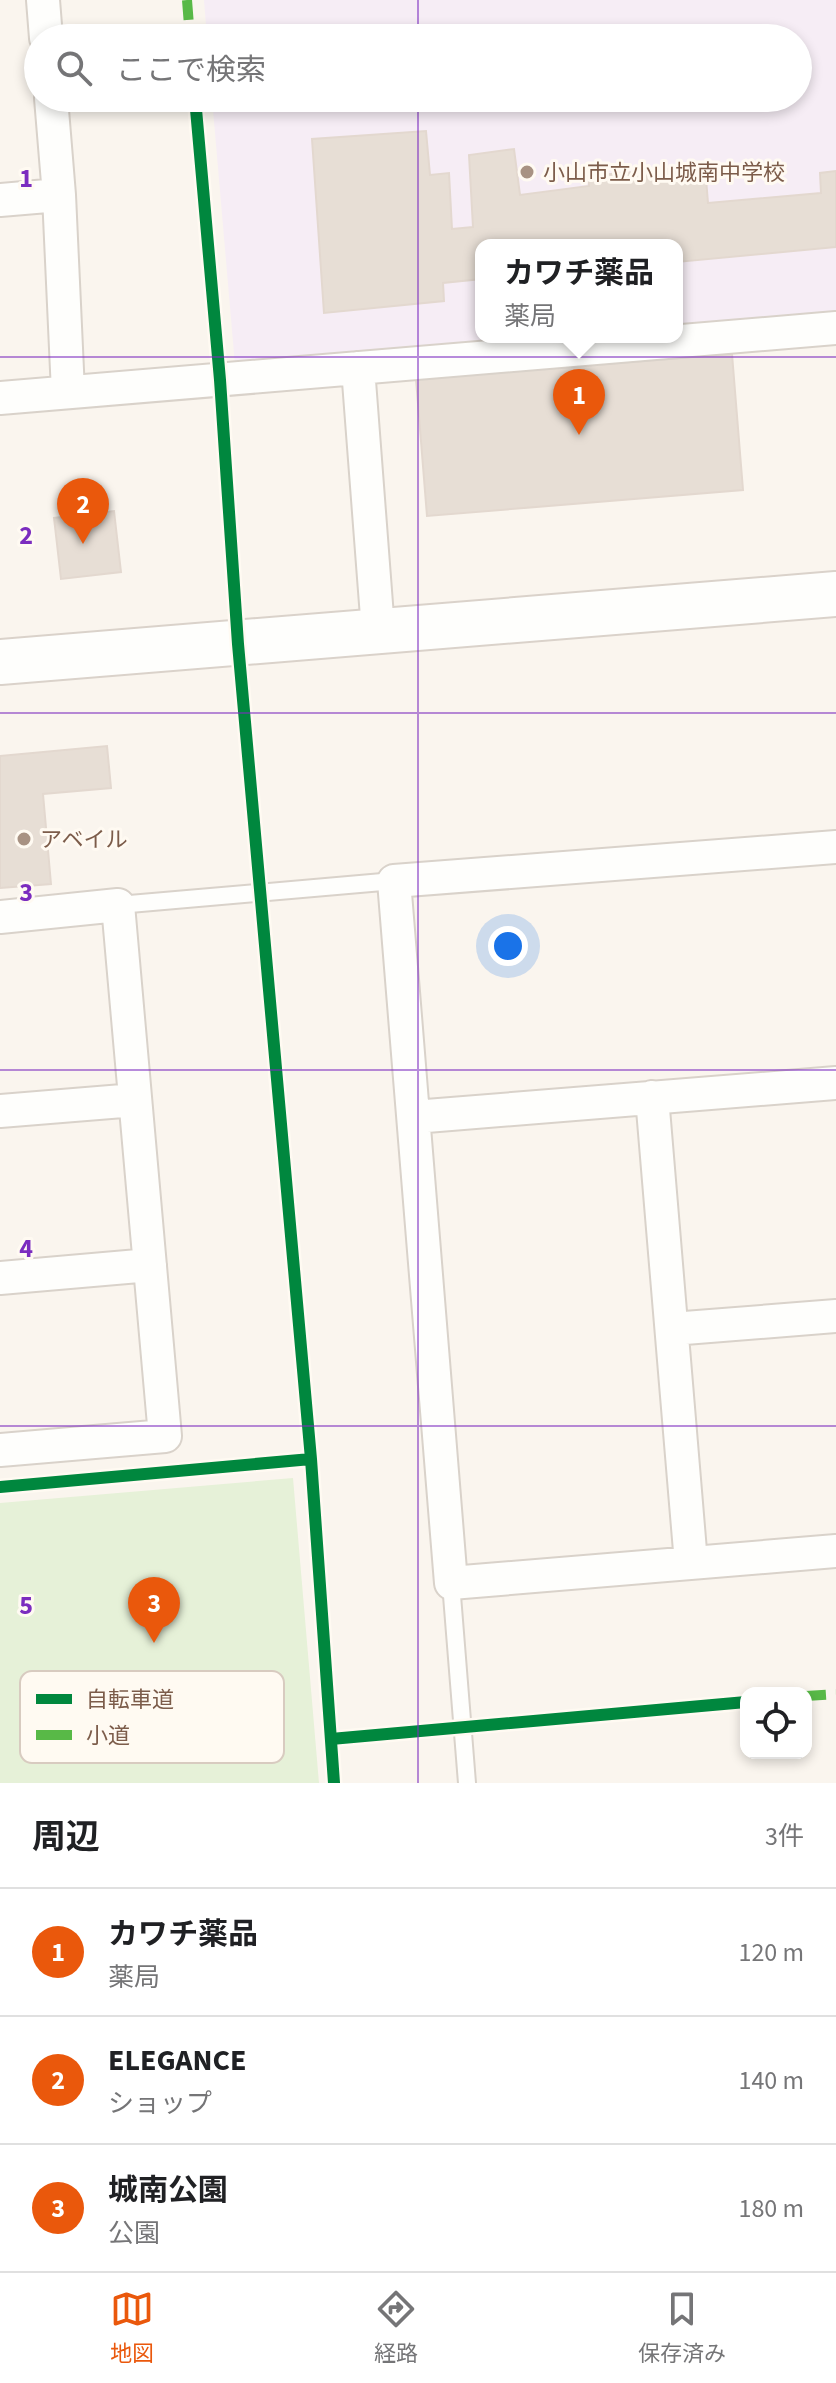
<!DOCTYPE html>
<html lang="ja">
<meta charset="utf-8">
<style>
body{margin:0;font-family:"Source Sans 3","Noto Sans JP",sans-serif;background:#f2f2f2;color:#202124}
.controls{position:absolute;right:24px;bottom:24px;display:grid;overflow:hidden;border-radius:16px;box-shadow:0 4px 12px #0003}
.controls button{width:72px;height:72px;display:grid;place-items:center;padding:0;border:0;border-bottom:2px solid #e0e0e0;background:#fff;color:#202124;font:40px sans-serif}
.you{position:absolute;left:508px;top:946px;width:28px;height:28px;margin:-20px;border:6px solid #fff;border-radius:50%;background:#1a73e8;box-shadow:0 0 0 12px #1a73e833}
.badge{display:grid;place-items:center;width:52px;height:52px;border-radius:50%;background:#ea580c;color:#fff;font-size:26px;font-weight:700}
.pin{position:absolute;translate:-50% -66px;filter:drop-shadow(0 2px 4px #0008)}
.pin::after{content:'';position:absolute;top:42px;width:28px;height:24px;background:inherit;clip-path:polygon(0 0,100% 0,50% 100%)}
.popup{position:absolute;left:475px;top:239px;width:208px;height:104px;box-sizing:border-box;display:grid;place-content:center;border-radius:16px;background:#fff;filter:drop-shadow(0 2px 6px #0005);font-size:26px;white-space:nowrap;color:#757577}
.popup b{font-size:30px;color:#202124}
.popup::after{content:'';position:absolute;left:50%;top:100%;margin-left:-16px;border:16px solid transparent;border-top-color:#fff}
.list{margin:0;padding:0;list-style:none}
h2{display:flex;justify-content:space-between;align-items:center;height:104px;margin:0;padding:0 32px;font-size:34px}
h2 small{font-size:26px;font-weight:400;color:#757577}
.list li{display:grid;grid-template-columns:52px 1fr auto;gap:24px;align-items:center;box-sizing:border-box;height:128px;padding:0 32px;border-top:2px solid #e0e0e0}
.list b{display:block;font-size:30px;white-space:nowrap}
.list p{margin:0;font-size:26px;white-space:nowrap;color:#757577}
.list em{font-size:26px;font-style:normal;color:#757577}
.icon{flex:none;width:44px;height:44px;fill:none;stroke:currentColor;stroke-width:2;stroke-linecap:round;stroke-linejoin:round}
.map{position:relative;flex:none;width:836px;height:1783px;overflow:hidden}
.search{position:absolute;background:#fff;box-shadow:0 4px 12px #0003;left:24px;right:24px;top:24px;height:88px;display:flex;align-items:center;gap:20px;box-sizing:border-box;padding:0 28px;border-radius:44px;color:#757577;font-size:30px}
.sheet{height:488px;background:#fff}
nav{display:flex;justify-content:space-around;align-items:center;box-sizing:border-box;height:112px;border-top:2px solid #e0e0e0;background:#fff;font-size:22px;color:#757577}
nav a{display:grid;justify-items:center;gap:4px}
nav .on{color:#ea580c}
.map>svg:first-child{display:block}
.education{fill:#f6edf5}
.green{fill:#e6f1d8}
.building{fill:#e7ded5;stroke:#e3d8cf;stroke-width:2}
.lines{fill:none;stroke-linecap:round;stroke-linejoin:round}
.lane-casing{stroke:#d9d2ca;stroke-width:20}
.street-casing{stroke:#d9d2ca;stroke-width:36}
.secondary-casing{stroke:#dad2ca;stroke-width:48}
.lane{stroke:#fefefc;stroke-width:16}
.street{stroke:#fefefc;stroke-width:32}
.secondary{stroke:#fefefc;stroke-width:44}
.quiet{stroke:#58b947;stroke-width:10;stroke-dasharray:20 10;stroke-linecap:butt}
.cycleway-casing{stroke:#fffaf2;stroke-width:17}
.cycleway{stroke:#00873e;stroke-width:12}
.grid{fill:none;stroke:#7b2cbf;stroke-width:2;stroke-opacity:0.55}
.poi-dot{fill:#a89283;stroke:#fffaf2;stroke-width:3}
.labels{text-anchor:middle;stroke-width:6;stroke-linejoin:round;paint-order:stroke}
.poi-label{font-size:22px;fill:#7c5c4a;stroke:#fffaf2;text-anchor:start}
.key{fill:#fffaf2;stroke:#d8cbc0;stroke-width:2}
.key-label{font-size:22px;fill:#7c5c4a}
.grid-label{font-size:26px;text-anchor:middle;font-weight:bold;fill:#7b2cbf;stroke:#fffaf2;stroke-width:6;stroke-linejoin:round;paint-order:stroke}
</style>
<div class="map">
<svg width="836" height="1783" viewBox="0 0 836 1783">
<rect width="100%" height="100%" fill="#faf5ee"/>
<path class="education" d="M204,0H836V313L677,327V245H481V337H559L235,365L212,98H798V38H207Z"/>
<path class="green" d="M293,1478L319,1783H0V1503Z"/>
<path class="building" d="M426,131L430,175L449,173L452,229L473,227L469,155L514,149L520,195L589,186L588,176L705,166L708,203L821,193L820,173L836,171V247L677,262V245H481V279L443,283L444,301L324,313L312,139Z
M732,354L743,490L427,516L416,379Z
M114,511L121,572L61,579L54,518Z
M107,746L111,788L43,794L51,884L0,888V756Z"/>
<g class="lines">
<defs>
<path id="lane" d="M118,905L394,881
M451,1583L467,1783"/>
<path id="street" d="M43,0L46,38
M51,98L59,195L68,392
M0,200L59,195
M358,368L378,630
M0,398L836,328
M836,847L394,881L451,1583L836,1551
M0,917L118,905L165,1436L0,1450
M652,1097L691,1563
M0,1111L135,1100
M414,1117L836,1083
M0,1278L150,1265
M672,1329L836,1316"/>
<path id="secondary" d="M0,662L836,594"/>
</defs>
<use href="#lane" class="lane-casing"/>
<use href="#street" class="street-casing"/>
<use href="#secondary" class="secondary-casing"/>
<use href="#lane" class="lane"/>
<use href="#street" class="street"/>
<use href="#secondary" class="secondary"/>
<path class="quiet" d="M187,0L190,38
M806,1696L836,1694"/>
<defs>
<path id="cycleway" d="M195,98L220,380L238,644L311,1459L334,1783
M0,1487L311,1459
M331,1739L746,1702"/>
</defs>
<use href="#cycleway" class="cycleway-casing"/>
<use href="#cycleway" class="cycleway"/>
</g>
<path class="grid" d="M418,0V38M418,98V1783M0,357H836M0,713H836M0,1070H836M0,1426H836"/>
<g class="poi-dot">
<circle cx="527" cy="172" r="8"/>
<circle cx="24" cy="839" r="8"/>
</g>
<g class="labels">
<g class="poi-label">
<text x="543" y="180">小山市立小山城南中学校</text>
<text x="40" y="847">アベイル</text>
</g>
</g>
<rect x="20" y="1671" width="264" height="92" rx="12" class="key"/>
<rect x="36" y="1694" width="36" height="10" fill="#00873e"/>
<rect x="36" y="1730" width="36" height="10" fill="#58b947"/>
<g class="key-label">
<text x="86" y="1707">自転車道</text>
<text x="86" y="1743">小道</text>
</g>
<g class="grid-label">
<text x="26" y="187">1</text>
<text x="26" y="544">2</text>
<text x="26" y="901">3</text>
<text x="26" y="1257">4</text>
<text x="26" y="1614">5</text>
</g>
</svg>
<div class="controls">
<button><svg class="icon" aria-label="locate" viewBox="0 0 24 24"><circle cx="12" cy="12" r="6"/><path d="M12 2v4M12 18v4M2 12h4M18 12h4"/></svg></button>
</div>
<div class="you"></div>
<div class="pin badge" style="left:579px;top:435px">1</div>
<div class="popup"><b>カワチ薬品</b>薬局</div>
<div class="pin badge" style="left:83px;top:544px">2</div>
<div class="pin badge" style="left:154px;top:1643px">3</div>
<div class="search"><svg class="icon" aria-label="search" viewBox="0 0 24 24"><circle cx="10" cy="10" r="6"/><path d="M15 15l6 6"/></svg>ここで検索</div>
</div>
<section class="sheet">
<h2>周辺<small>3件</small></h2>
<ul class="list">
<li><span class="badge">1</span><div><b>カワチ薬品</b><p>薬局</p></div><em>120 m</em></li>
<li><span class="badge">2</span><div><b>ELEGANCE</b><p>ショップ</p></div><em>140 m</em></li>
<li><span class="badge">3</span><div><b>城南公園</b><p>公園</p></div><em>180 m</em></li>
</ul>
</section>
<nav>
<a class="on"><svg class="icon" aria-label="map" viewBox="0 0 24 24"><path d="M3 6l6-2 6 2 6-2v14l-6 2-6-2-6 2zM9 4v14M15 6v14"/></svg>地図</a>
<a><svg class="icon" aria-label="directions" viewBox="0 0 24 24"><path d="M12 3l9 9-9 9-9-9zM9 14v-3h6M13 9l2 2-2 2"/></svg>経路</a>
<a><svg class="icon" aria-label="saved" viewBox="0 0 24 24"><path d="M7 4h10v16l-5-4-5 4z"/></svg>保存済み</a>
</nav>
